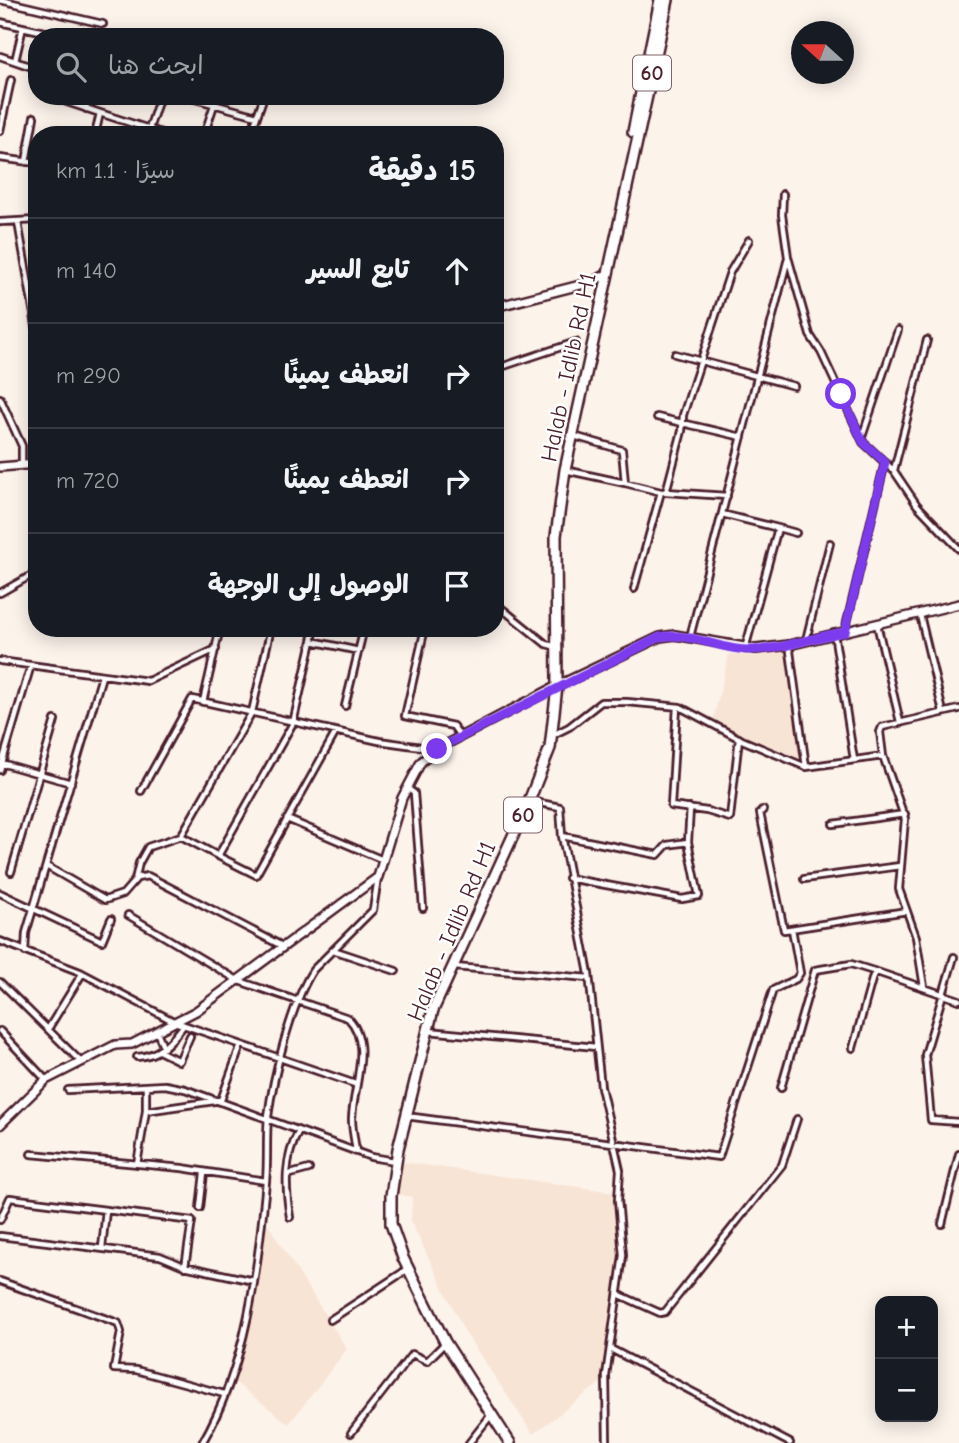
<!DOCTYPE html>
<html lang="ar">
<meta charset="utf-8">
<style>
body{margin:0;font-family:"Comic Neue","Playpen Sans Arabic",sans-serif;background:#242831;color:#f1f3f6;direction:rtl}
.controls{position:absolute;right:21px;bottom:21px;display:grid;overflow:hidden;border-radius:14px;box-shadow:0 4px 18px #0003}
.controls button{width:63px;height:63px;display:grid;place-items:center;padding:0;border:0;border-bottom:2px solid #363941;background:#171b24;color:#f1f3f6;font:35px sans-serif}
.compass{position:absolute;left:791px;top:21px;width:63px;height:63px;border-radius:50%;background:#171b24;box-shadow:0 4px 18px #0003;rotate:291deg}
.stop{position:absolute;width:21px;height:21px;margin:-16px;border:5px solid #7c3aed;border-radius:50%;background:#fff}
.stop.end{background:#7c3aed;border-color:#fff;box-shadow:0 2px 7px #0008}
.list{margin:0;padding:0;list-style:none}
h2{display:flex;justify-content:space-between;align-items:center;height:91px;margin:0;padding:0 28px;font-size:30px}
h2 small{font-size:23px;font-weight:400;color:#9ea1a6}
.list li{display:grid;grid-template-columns:46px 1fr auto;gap:21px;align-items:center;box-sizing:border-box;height:105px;padding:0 28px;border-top:2px solid #363941}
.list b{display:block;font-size:26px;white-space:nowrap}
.list em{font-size:23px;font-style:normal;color:#9ea1a6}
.icon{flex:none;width:38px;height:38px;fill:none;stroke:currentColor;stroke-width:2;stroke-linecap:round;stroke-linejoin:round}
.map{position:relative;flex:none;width:959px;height:1443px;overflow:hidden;direction:ltr}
.search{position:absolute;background:#171b24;box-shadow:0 4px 18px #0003;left:28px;top:28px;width:476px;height:77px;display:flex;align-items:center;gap:18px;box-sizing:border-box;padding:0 24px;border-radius:28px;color:#9ea1a6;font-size:26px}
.panel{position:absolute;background:#171b24;box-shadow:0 4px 18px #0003;left:28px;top:126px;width:476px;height:511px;border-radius:28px;direction:rtl}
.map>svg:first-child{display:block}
.built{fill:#f8e4d4}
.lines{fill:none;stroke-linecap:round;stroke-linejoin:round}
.street-casing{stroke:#4a1f2b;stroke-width:10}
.secondary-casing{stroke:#4a1f2b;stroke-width:12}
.highway-casing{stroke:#4a1f2b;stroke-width:14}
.street{stroke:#fff;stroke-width:4.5}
.secondary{stroke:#fff;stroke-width:7}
.highway{stroke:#fff;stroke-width:9}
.route{stroke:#7c3aed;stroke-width:9}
.labels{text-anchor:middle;stroke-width:5;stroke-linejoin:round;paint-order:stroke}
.shield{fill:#fff;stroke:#80626b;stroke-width:2}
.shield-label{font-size:21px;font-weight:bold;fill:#4a1f2b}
.street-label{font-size:23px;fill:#4a1f2b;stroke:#fff}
</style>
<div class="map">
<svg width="959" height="1443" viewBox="0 0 959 1443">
<rect width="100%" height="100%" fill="#fcf3eb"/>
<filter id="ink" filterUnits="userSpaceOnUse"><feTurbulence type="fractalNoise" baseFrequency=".0143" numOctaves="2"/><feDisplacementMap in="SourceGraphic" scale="14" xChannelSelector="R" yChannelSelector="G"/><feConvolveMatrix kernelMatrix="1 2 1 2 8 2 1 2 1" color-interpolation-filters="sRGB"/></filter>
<g filter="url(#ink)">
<path class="built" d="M787,650L801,770L712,725L729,654L754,656Z
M403,1162L613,1192L624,1259L604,1380L533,1434L466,1334L411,1222L412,1197L398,1194Z
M267,1223L347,1349L289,1424L232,1380L255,1292L263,1225Z"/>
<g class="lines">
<defs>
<path id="street" d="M0,0L103,24
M0,22L67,37
M0,56L29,66L37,62
M15,61L23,27
M49,96L100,113
M160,96L149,129L167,135
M184,96L257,116L264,96
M86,109L88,96
M0,131L11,80
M95,135L100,113L149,129L147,135
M204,135L217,96
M251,135L257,116
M0,158L37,163
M26,162L34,117
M783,194L782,215L788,257L810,335L821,352L863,442L894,471L917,505L959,549
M0,222L37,220
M18,222L37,332
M675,354L794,386
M495,369L576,342
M0,398L22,446V464
M657,417L742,437
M574,436L622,450L625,483L661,492
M862,437L898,330
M565,470L625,483
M894,470L927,340
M666,492L727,496
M722,514L778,528
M634,589L661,492H666L682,431L683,415L730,272L749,240
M0,593L37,572
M495,603L546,644L557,647
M920,615L943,712
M877,624L900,722
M315,628L293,723L218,856L256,875L336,732
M425,628L405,716L453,726L460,736
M845,631L885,462
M834,633L854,760
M690,637L788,258
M806,640L830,543
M312,641L359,651
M789,644L806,767
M745,649L778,528L796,533
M0,661L148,681L216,649
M203,702L220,628
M345,706L364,628
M677,707L671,806L707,811L730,818L739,738
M553,735L569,727L601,702H627L680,707L742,740L806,767L883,756
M1,763L71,783
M0,770L31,665
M408,789L414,793L423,908
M141,791L192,699L379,741L436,749
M530,801L560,807L562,836L658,855L667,845L688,842L699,896L682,899L568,878
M763,810L760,813L784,930L907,911
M287,819L383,860
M833,824L905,814
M181,836L218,856
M562,836L589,974L601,1087L620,1170L618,1200L623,1255L606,1376L607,1443
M688,842L690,808
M48,867L105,900L123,894L137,878L148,876L282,946
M11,872L55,720
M804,879L900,866
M135,880L139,863L148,847L181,836L252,712L271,628
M0,893L102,941L111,919
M128,915L239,981L348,1018C373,1043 353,1086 352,1119C352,1130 355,1141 356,1152
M0,941L80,972L175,1022L355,1084
M333,950L396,971
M25,952L26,933L102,676
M954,957L925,1055L931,1120L959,1122
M454,967L589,978
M0,982L81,1062
M924,987L916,937L899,889L905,819L883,756L880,732L882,727L959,709
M48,1029L82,974
M0,1031L46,1080
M428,1031L596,1047
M157,1032L164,1048
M853,1048L873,976L877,972L959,1000
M159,1051L179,1061L190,1036
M137,1057C159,1056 171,1042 184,1025
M146,1086V1111L221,1100L241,1045
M781,1088L815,970L851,964L883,974
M68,1090L165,1085L185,1089L371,1157L395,1161
M406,1116L719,1157L773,990L796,979L800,973L792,929
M31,1154L182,1168L266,1181
M137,1164L146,1111
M287,1175L309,1169
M200,1208L204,1173
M106,1210L192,1221L185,1267
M290,1217C285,1187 284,1157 299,1131
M0,1220L10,1198L106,1210L102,1248
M942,1224L959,1154
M0,1236L160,1256L184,1266L254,1281
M0,1281L118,1323L121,1332L114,1369L136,1370L224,1394
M620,1295L660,1313L665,1312L782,1165L797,1119
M330,1320L408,1269
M611,1349L790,1443
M351,1433L412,1354L427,1361L445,1343
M202,1443C247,1366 258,1269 266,1181C268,1160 266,1139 268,1117C273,1077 291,1004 313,970L373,910L378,878
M469,1443L491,1415"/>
<path id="secondary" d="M495,307L592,282L607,274
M0,467L37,464
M0,1125L46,1080L115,1045L132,1044L196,1011L378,877L402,798L421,762L437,749L557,686L660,637L675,635L756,649L789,645L959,604"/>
<path id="highway" d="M633,132L660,0
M510,1443L445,1342L403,1258L391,1224V1196L398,1149L433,1010L529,801L550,748L557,686L556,536L565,470L668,0"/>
</defs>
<use href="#street" class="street-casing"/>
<use href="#secondary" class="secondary-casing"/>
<use href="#highway" class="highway-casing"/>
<use href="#street" class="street"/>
<use href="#secondary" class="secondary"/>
<use href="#highway" class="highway"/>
</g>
</g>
<g class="lines" filter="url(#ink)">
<path class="route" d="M437,749L660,637C691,632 717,649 747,650C780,651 812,637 845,632L885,462L863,442L841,394"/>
</g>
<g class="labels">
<g class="shield">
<rect x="633" y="55.5" width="38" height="35" rx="5"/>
<rect x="504" y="797.5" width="38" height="35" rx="5"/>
</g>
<g class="shield-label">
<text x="652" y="80">60</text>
<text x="523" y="822">60</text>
</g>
<g class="street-label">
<text transform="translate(568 367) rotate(-78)" y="8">Halab - Idlib Rd H1</text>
<text transform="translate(451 931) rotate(-67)" y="8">Halab - Idlib Rd H1</text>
</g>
</g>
</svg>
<div class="controls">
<button>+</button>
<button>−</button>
</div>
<svg class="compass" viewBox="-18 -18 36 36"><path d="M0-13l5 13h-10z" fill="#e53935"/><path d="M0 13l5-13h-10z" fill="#9ea1a6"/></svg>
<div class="stop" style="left:841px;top:394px"></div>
<div class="stop end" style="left:437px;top:749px"></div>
<div class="search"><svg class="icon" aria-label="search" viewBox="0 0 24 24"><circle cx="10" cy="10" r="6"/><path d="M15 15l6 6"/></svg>ابحث هنا</div>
<section class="panel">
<h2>15 دقيقة<small>سيرًا · 1.1 km</small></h2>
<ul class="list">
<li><svg class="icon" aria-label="ahead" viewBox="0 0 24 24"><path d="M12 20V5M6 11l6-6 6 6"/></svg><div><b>تابع السير</b></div><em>140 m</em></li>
<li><svg class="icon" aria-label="right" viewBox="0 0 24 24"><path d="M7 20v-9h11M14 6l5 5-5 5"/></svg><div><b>انعطف يمينًا</b></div><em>290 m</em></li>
<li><svg class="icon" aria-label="right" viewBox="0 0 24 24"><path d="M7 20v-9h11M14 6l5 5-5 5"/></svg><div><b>انعطف يمينًا</b></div><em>720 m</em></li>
<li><svg class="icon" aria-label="arrive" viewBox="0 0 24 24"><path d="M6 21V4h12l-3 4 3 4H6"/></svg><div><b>الوصول إلى الوجهة</b></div></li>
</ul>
</section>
</div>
